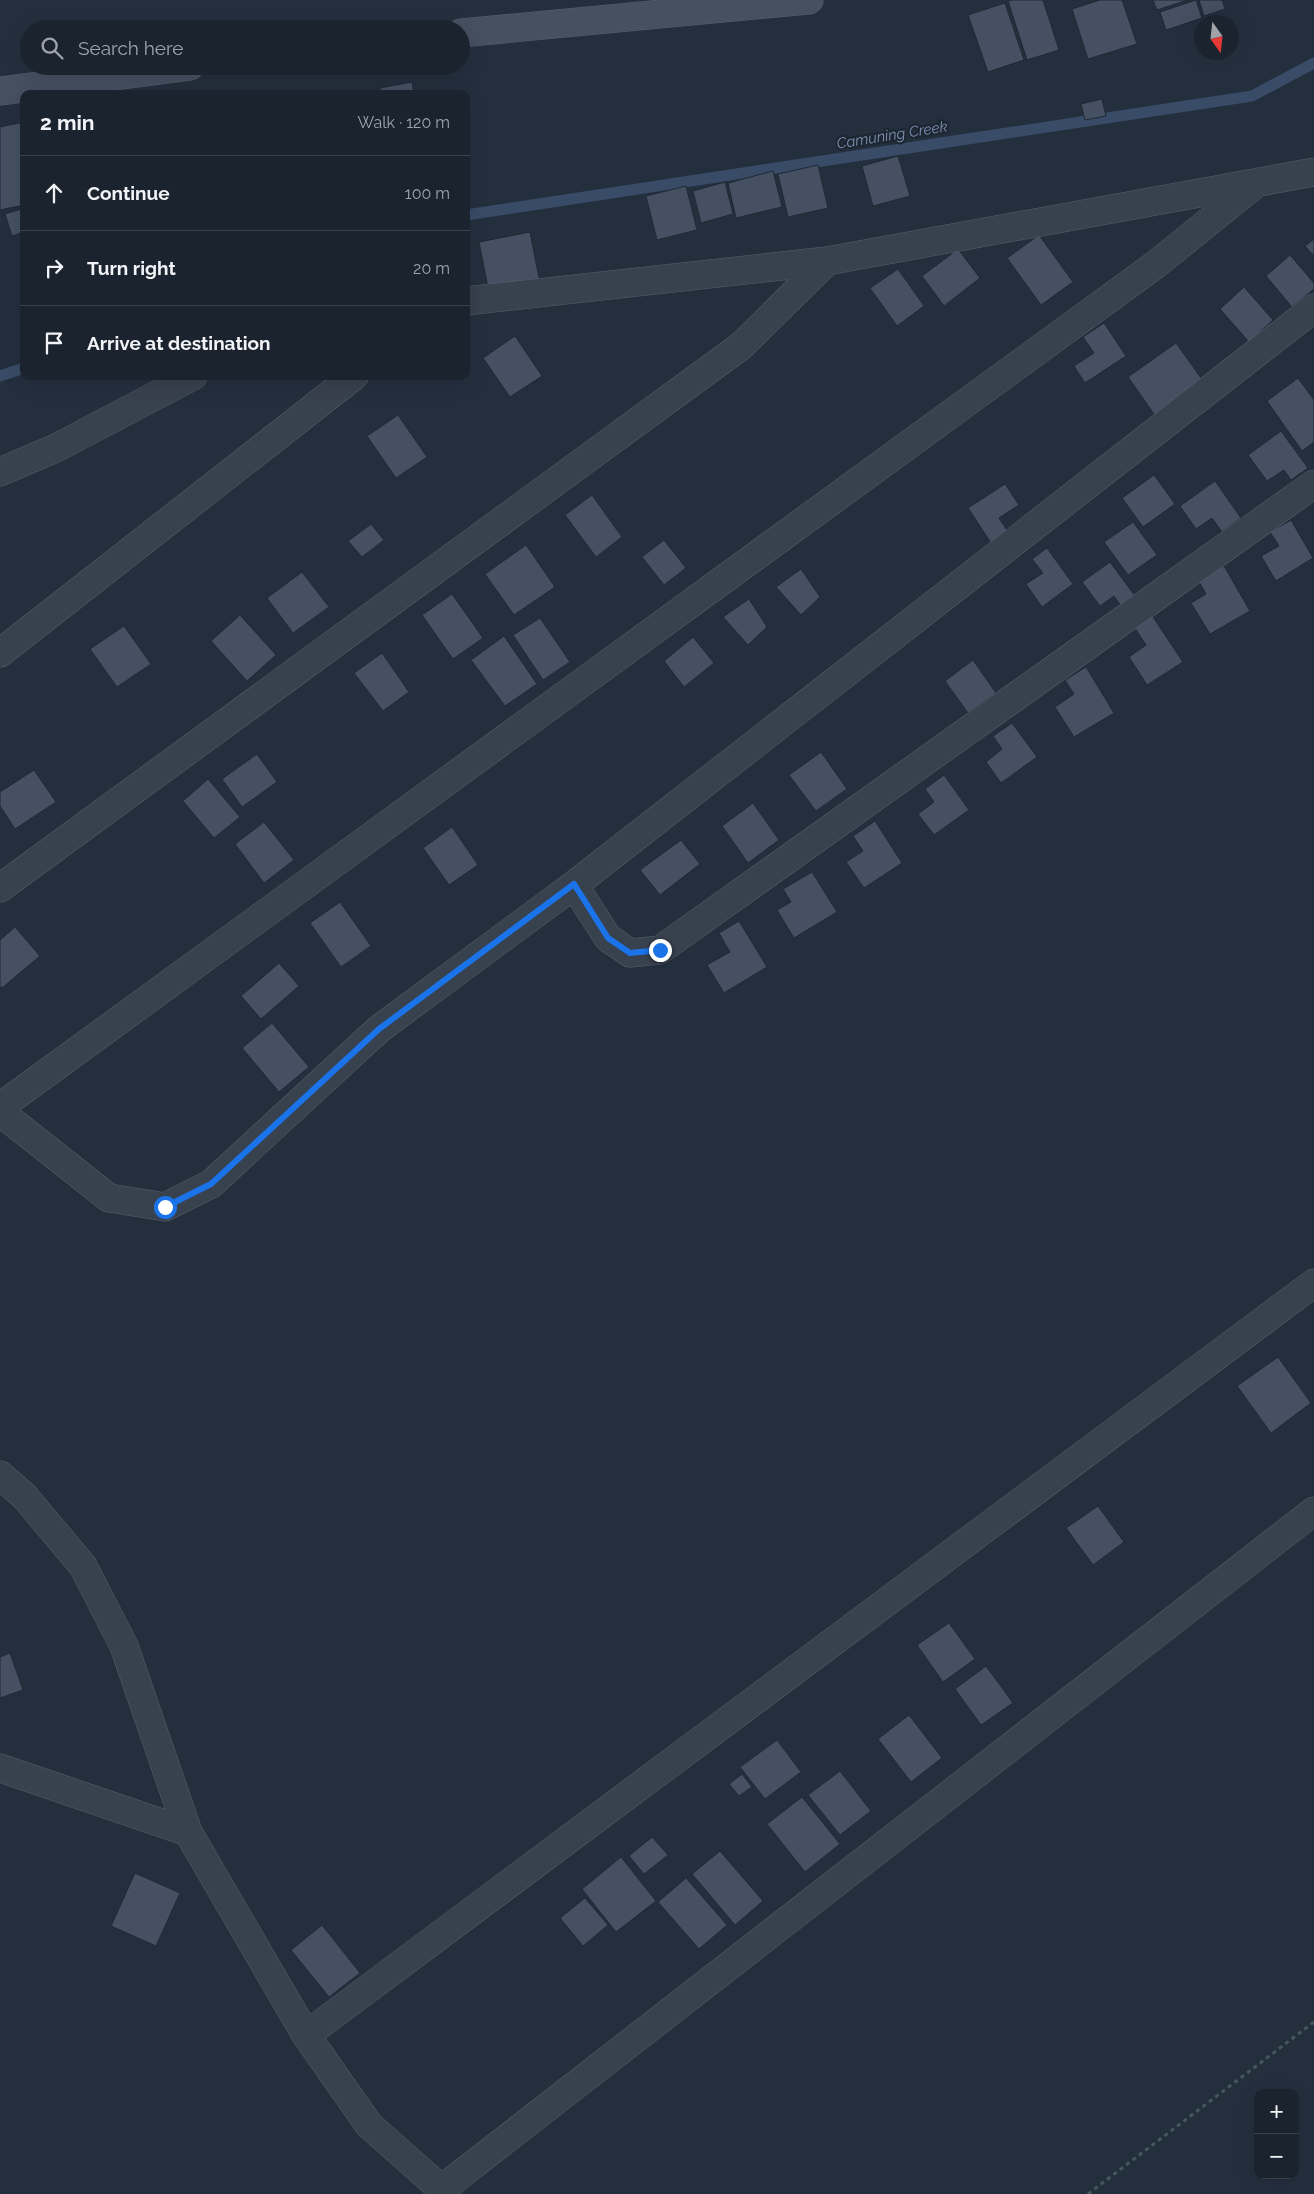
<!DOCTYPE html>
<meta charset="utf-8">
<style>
body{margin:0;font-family:Raleway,sans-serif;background:#242b36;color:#f1f3f6}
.controls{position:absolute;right:15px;bottom:15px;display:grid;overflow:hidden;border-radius:10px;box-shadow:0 5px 20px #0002}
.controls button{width:45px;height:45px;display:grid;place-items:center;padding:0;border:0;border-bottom:1px solid #39404a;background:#1b232e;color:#f1f3f6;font:25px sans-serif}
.compass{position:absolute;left:1194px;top:15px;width:45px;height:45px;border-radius:50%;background:#1b232e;box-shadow:0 5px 20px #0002;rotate:165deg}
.stop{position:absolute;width:15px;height:15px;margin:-11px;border:4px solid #1a73e8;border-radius:50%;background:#fff}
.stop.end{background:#1a73e8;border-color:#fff;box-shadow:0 1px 5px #0008}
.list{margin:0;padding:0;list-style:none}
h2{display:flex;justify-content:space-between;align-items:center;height:65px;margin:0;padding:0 20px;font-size:21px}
h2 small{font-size:16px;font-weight:400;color:#a0a4aa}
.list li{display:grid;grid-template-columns:32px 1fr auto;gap:15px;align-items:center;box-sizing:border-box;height:75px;padding:0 20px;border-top:1px solid #39404a}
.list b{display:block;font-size:19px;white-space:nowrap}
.list em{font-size:16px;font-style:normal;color:#a0a4aa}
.icon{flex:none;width:28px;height:28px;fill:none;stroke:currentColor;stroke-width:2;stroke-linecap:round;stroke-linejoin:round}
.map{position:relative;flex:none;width:1314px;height:2194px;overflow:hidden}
.search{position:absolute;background:#1b232e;box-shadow:0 5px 20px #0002;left:20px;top:20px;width:450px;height:55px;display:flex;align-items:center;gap:12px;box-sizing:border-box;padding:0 18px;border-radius:28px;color:#a0a4aa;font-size:19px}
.panel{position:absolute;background:#1b232e;box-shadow:0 5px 20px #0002;left:20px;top:90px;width:450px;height:290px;border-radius:10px}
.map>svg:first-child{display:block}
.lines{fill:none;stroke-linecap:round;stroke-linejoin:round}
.stream{stroke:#394c67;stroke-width:11}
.building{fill:#455162;stroke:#1f2835}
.street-casing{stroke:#565f6c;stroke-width:29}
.secondary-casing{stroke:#565f6c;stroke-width:29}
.path{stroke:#44595c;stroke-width:3;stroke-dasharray:4 4;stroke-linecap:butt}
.street{stroke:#38414e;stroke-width:28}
.secondary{stroke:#465061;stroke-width:28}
.route{stroke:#1a73e8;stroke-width:6}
.labels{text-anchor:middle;stroke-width:4.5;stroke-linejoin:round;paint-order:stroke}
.water-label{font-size:15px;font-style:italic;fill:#7c92b1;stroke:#1d2633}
</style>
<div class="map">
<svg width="1314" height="2194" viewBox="0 0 1314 2194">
<rect width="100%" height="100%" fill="#242f3e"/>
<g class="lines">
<path class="stream" d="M466,215L1252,96L1314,63
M0,376L24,368"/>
</g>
<path class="building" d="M1012,0H1043L1059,50L1027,60L1008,1Z
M1100,0H1122L1137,44L1088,59L1072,9Z
M1153,0H1188L1157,10Z
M1196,0L1202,18L1166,30L1160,12Z
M1199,0H1222L1225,9L1204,16Z
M1005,3L1024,60L988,72L968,15Z
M412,82L414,94H381L380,88Z
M1102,99L1106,116L1085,120L1081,104Z
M24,122V205L0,210V127Z
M898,156L910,196L873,206L862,166Z
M818,165L828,208L788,217L778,174Z
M773,171L782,207L736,218L728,183Z
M725,182L733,214L701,223L693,191Z
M686,186L697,230L657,240L646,196Z
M24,208V232L12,236L5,214Z
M530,232L540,283L489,293L479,242Z
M1039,235L1073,282L1041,305L1007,258Z
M1314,239V256L1305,246Z
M958,249L980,278L944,306L922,276Z
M1290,255L1314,283V289L1292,307L1266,276Z
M898,269L924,306L897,326L870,288Z
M1244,287L1273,320L1249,342L1220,309Z
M1104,323L1126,356L1085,383L1074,366L1094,353L1083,337Z
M515,336L542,376L510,397L483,358Z
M1176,343L1209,389L1161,424L1128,377Z
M1298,378L1314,400V442L1302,451L1267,401Z
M398,415L427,457L396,478L367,436Z
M1281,431L1308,468L1291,480L1284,470L1267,481L1248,455Z
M1154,475L1175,504L1143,527L1122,498Z
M1215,481L1241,518L1222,532L1212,518L1196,529L1180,506Z
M1005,484L1019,505L999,518L1010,535L993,546L968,508Z
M592,495L622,537L596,557L565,515Z
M1291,520L1313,558L1276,581L1261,556L1279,546L1270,532Z
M1133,522L1157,555L1128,575L1104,542Z
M371,524L384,540L362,557L348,541Z
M664,540L686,568L664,585L642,557Z
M526,545L555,587L514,615L485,574Z
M1047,548L1073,584L1042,607L1026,584L1043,573L1032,559Z
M1110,562L1135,596L1121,606L1114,596L1100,606L1082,582Z
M1224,566L1250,611L1210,634L1191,603L1206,594L1198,580Z
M801,569L820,597L801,615L776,587Z
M302,572L329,607L293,633L267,598Z
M452,594L483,638L453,659L422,615Z
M749,599L767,627L748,645L723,617Z
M1151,614L1183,662L1147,685L1129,657L1146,645L1133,625Z
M240,615L276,655L247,681L211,641Z
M540,618L570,662L543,680L513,635Z
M124,626L151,664L117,687L90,649Z
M504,636L537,684L505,706L471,660Z
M693,637L714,663L684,687L664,661Z
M382,653L409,692L383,711L354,673Z
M973,660L996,693L968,713L945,681Z
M1086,667L1114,713L1074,737L1055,707L1074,694L1065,680Z
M1012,723L1037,757L1001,783L986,762L1002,749L993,736Z
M821,752L847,789L816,811L789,775Z
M257,754L277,782L242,807L222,779Z
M34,770L56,802L15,829L0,806V792Z
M944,775L969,810L934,835L918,814L934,802L925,789Z
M208,779L240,817L214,838L183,801Z
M753,803L779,840L748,863L722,826Z
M875,821L902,863L864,888L846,862L863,851L853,836Z
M264,822L294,860L264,883L235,844Z
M452,827L478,865L449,885L423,848Z
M681,840L700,864L660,895L640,870Z
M812,872L837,912L794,938L777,910L791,902L783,889Z
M340,902L371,946L341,967L310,923Z
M739,921L767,967L724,993L707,965L730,952L719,933Z
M15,927L40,956L2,988L0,986V940Z
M279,963L299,986L261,1019L241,996Z
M272,1023L309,1067L279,1092L242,1048Z
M1278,1357L1311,1403L1271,1433L1237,1386Z
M1098,1506L1124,1542L1093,1565L1066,1528Z
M949,1623L975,1659L943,1682L917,1645Z
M10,1653L23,1690L0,1698V1657Z
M986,1666L1013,1703L981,1725L955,1689Z
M909,1715L942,1758L911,1782L878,1739Z
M777,1740L801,1772L765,1799L740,1767Z
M840,1771L871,1811L840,1835L808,1795Z
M742,1774L752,1787L739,1796L729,1784Z
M802,1797L840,1844L805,1872L767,1824Z
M652,1837L668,1855L644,1874L629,1856Z
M720,1851L763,1901L735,1925L692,1874Z
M621,1857L656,1901L616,1932L582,1889Z
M135,1873L180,1893L156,1946L111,1926Z
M686,1878L727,1925L699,1949L658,1902Z
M585,1898L608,1925L583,1946L560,1918Z
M322,1925L360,1973L329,1997L291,1950Z"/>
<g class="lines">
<defs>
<path id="street" d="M466,301L827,261L1314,172
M0,472L56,448L193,376
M0,653L354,376
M574,885L608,938L630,953L660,950L1314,484
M0,888L741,346L827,261
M0,1107L1155,265L1258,182
M0,1112L109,1198L165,1207L211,1184L379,1029L574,885L1314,308
M0,1475L25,1497L83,1566L124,1646L188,1832L306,2035L369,2125L447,2194
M0,1768L188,1832
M306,2035L1314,1283
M442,2189L1314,1511"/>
<path id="secondary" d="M461,33L809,0
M0,91L190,66"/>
</defs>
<use href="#street" class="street-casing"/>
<use href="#secondary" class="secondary-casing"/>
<path class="path" d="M1088,2194L1314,2022"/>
<use href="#street" class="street"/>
<use href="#secondary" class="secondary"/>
</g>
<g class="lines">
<path class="route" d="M165,1207L211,1184L379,1029L574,884L608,938L630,953L660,950"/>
</g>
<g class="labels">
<g class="water-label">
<text transform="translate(892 135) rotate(-9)" y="5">Camuning Creek</text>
</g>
</g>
</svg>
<div class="controls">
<button>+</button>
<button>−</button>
</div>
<svg class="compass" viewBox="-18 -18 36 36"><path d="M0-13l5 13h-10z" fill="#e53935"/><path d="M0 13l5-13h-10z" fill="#a0a4aa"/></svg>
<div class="stop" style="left:165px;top:1207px"></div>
<div class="stop end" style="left:660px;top:950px"></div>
<div class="search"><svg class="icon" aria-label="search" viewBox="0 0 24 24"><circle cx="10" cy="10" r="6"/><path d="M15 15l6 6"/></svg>Search here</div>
<section class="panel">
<h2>2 min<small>Walk · 120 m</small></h2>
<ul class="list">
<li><svg class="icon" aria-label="ahead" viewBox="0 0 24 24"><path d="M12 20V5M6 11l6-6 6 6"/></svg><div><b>Continue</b></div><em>100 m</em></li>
<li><svg class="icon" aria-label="right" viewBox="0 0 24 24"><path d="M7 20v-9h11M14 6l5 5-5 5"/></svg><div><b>Turn right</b></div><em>20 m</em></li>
<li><svg class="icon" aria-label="arrive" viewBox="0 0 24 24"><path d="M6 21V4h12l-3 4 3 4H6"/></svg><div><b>Arrive at destination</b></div></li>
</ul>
</section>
</div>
